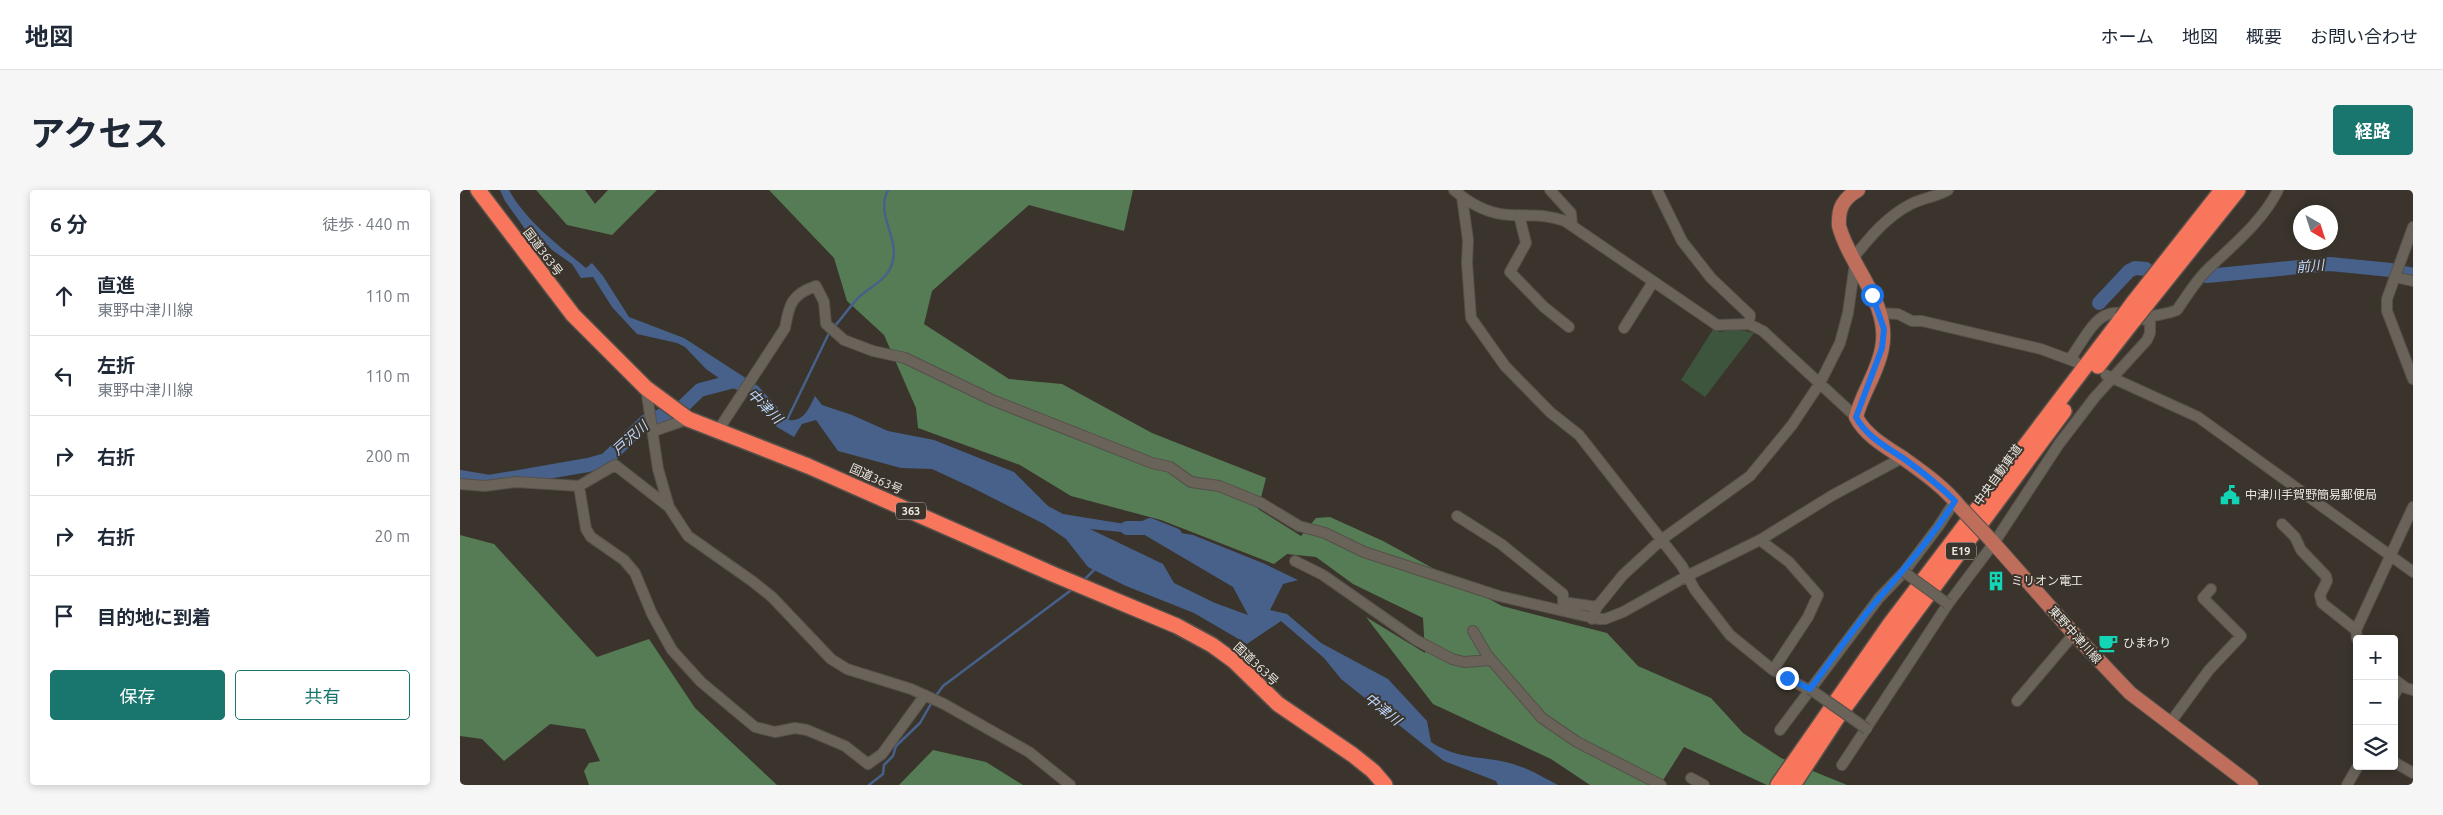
<!DOCTYPE html>
<html lang="ja">
<meta charset="utf-8">
<style>
body{margin:0;font-family:Ubuntu,"Noto Sans JP",sans-serif;background:#f6f6f7;color:#1f2937}
.controls{position:absolute;right:15px;bottom:15px;display:grid;overflow:hidden;border-radius:5px;box-shadow:0 2px 8px #0003}
.controls button{width:45px;height:45px;display:grid;place-items:center;padding:0;border:0;border-bottom:1px solid #e0e1e3;background:#fff;color:#1f2937;font:25px sans-serif}
.compass{position:absolute;left:1833px;top:15px;width:45px;height:45px;border-radius:50%;background:#fff;box-shadow:0 2px 8px #0003;rotate:141deg}
.stop{position:absolute;width:15px;height:15px;margin:-11px;border:4px solid #1a73e8;border-radius:50%;background:#fff}
.stop.end{background:#1a73e8;border-color:#fff;box-shadow:0 1px 5px #0008}
.list{margin:0;padding:0;list-style:none}
h2{display:flex;justify-content:space-between;align-items:center;height:65px;margin:0;padding:0 20px;font-size:21px}
h2 small{font-size:16px;font-weight:400;color:#747a83}
.list li{display:grid;grid-template-columns:32px 1fr auto;gap:15px;align-items:center;box-sizing:border-box;height:80px;padding:0 20px;border-top:1px solid #e0e1e3}
.list b{display:block;font-size:19px;white-space:nowrap}
.list p{margin:0;font-size:16px;white-space:nowrap;color:#747a83}
.list em{font-size:16px;font-style:normal;color:#747a83}
.actions{display:flex;gap:10px;padding:15px 20px}
.actions a{flex:1;padding:11px 0;border:1px solid #19766f;border-radius:5px;text-align:center;font-size:18px;color:#19766f}
.actions .main{background:#19766f;color:#fff}
.icon{flex:none;width:28px;height:28px;fill:none;stroke:currentColor;stroke-width:2;stroke-linecap:round;stroke-linejoin:round}
.map{position:relative;flex:none;width:1953px;height:595px;overflow:hidden;border-radius:5px}
header{display:flex;align-items:center;gap:30px;box-sizing:border-box;height:70px;padding:0 25px;background:#fff;border-bottom:1px solid #e0e1e3}
header strong{font-size:24px}
nav{display:flex;gap:28px;margin-inline-start:auto;font-size:18px}
.intro{display:flex;align-items:center;justify-content:space-between;box-sizing:border-box;height:120px;padding:0 30px}
h1{margin:0;font-size:35px}
.button{padding:12px 22px;border-radius:5px;background:#19766f;color:#fff;font-size:18px;font-weight:700}
main{display:flex;gap:30px;padding:0 30px}
aside{flex:1;background:#fff;border-radius:5px;box-shadow:0 2px 8px #0003}
.map>svg:first-child{display:block}
.green{fill:#3d553c}
.forest{fill:#567c55}
.water{fill:#47618a;fill-rule:evenodd}
.lines{fill:none;stroke-linecap:round;stroke-linejoin:round}
.stream{stroke:#47618a;stroke-width:2.5}
.river{stroke:#47618a;stroke-width:14}
.minor-casing{stroke:#56504a;stroke-width:12}
.major-casing{stroke:#56504a;stroke-width:16}
.highway-casing{stroke:#56504a;stroke-width:18}
.minor{stroke:#69635a;stroke-width:10}
.major{stroke:#bf6e5b;stroke-width:14}
.highway{stroke:#f8765c;stroke-width:15}
.minor-bridge-casing{stroke:#56504a;stroke-width:12;stroke-linecap:butt}
.major-bridge-casing{stroke:#56504a;stroke-width:16;stroke-linecap:butt}
.highway-bridge-casing{stroke:#56504a;stroke-width:18;stroke-linecap:butt}
.minor-bridge{stroke:#69635a;stroke-width:10}
.major-bridge{stroke:#bf6e5b;stroke-width:14}
.highway-bridge{stroke:#f8765c;stroke-width:15}
.route{stroke:#1a73e8;stroke-width:6}
.labels{text-anchor:middle;stroke-width:4;stroke-linejoin:round;paint-order:stroke}
.shield{fill:#3a342c;stroke:#b6b1ab;stroke-width:1}
.shield-label{font-size:11px;font-weight:bold;fill:#ebe7e2}
.street-label{font-size:12px;fill:#ebe7e2;stroke:#3a342c}
.poi-label{font-size:12px;fill:#ebe7e2;stroke:#3a342c;text-anchor:start}
.water-label{font-size:14px;font-style:italic;fill:#bbd5fc;stroke:#3a342c}
</style>
<header>
<strong>地図</strong>
<nav><a>ホーム</a><a>地図</a><a>概要</a><a>お問い合わせ</a></nav>
</header>
<div class="intro"><h1>アクセス</h1><a class="button">経路</a></div>
<main>
<aside>
<h2>6 分<small>徒歩 · 440 m</small></h2>
<ul class="list">
<li><svg class="icon" aria-label="ahead" viewBox="0 0 24 24"><path d="M12 20V5M6 11l6-6 6 6"/></svg><div><b>直進</b><p>東野中津川線</p></div><em>110 m</em></li>
<li><svg class="icon" aria-label="left" viewBox="0 0 24 24"><path d="M17 20v-9H6M10 6l-5 5 5 5"/></svg><div><b>左折</b><p>東野中津川線</p></div><em>110 m</em></li>
<li><svg class="icon" aria-label="right" viewBox="0 0 24 24"><path d="M7 20v-9h11M14 6l5 5-5 5"/></svg><div><b>右折</b></div><em>200 m</em></li>
<li><svg class="icon" aria-label="right" viewBox="0 0 24 24"><path d="M7 20v-9h11M14 6l5 5-5 5"/></svg><div><b>右折</b></div><em>20 m</em></li>
<li><svg class="icon" aria-label="arrive" viewBox="0 0 24 24"><path d="M6 21V4h12l-3 4 3 4H6"/></svg><div><b>目的地に到着</b></div></li>
</ul>
<div class="actions"><a class="main">保存</a><a>共有</a></div>
</aside>
<div class="map">
<svg width="1953" height="595" viewBox="0 0 1953 595">
<rect width="100%" height="100%" fill="#3a342c"/>
<path class="green" d="M1254,138L1260,142L1276,139L1294,143L1245,207L1221,190Z"/>
<path class="forest" d="M76,0H125L135,14L148,0H197L152,45L107,35Z
M309,0H673L664,41L569,15L472,101L464,134L549,189L602,194L692,243L806,288L798,319L841,346L856,328L870,327L923,351L1042,416L1147,443L1178,476L1251,508L1283,543L1321,568L1387,595H1307L1224,557L1200,595H1130L1091,569L973,514L906,427L965,463L963,428L893,394L856,367L827,364L814,374L701,330L611,306L560,275L458,238L456,218L424,145L387,111L374,68Z
M0,345L34,354L137,467L189,449L235,518L317,595H129L124,581L129,573L140,571L125,539L90,534L44,571L22,549L0,546Z
M473,560L526,572L563,595H439Z"/>
<path class="water" d="M40,0H49C65,30 99,56 126,78L132,73L143,86L169,127L224,148L298,196L329,230C344,232 349,218 355,206L362,215L392,225L428,241L474,250L554,282L588,316L603,324L733,345L805,374L838,390L823,394L810,420L827,424L861,453L928,489L967,531L971,552C999,571 1026,565 1056,575C1070,579 1084,588 1098,595H1038L1036,591L984,571L881,489L864,468L821,431L787,454L734,423L666,396L628,377L606,349L584,334L511,297L472,279L441,278L378,261L356,230L342,234L334,247L317,237L292,207L273,198L246,179L225,157L217,153L177,144L152,117L133,87L121,88L112,74L92,60L78,45L65,39L45,11ZM630,339L683,344L773,397L788,425L755,413L714,393L703,374Z"/>
<g class="lines">
<path class="stream" d="M374,137C383,127 390,116 399,107C409,98 424,91 430,79C444,51 414,27 428,0
M327,230L370,141
M624,390L636,378
M475,507L483,496L614,398
M409,595L423,584L424,575L433,566L436,556L460,533L472,512"/>
<path class="river" d="M1747,86L1870,74L1931,80L1953,85
M1639,113L1669,81L1675,78L1686,79
M0,287L29,292L128,275L146,270L186,231L220,219L240,200L274,191
M667,338H684L690,335L715,345"/>
<defs>
<path id="minor" d="M994,0C1010,14 1029,24 1050,25C1070,26 1086,24 1105,31L1257,135L1289,134L1303,141L1396,227
M1090,0L1111,23L1112,36
M1197,0L1222,51L1251,88L1290,125L1289,134
M1002,7L1008,50L1007,73L1011,128L1045,176L1090,222L1119,245L1222,376L1235,400L1270,445L1313,480L1349,500
M1059,25L1066,53L1050,82L1084,117L1109,137
M1953,37L1927,109V121L1953,189
M1393,68C1410,47 1426,27 1451,14C1463,8 1476,7 1488,0
M1935,87L1953,91
M1419,123L1438,124L1452,131H1462L1581,159L1616,172
M1684,129C1695,124 1706,125 1717,120C1726,107 1735,92 1747,80C1772,56 1803,31 1818,0
M1164,138L1193,92
M1646,185L1738,227L1953,382
M186,198L198,279L209,317L228,346L292,391L312,407L371,469L387,479L451,499L484,514L569,562L610,595
M194,241L228,229
M257,242L325,138C329,114 332,104 356,96L364,112L366,134L384,150L413,161L445,168L532,210L692,273L710,277L731,292L759,296L801,313L839,336L865,343L904,362L1039,406L1138,429H1145L1163,422L1227,386L1300,350L1373,305L1442,268
M0,294L25,296L56,292L119,296L155,275L209,317
M119,296L126,339L131,347L164,370L175,383L192,424L212,460L241,492L295,537L315,542L335,538L347,540L385,556L408,574L422,564L465,505
M997,326L1041,354L1103,404V412L1137,417
M1822,334L1835,347L1841,360L1866,386L1867,391L1860,405L1862,413L1896,440
M1300,350L1329,372L1358,405L1348,427L1313,480
M835,371L863,385L956,450L992,469L1004,472L1031,470
M1132,429L1137,417L1163,385L1201,350L1290,286L1332,235L1360,193L1380,153L1388,123L1395,73
M1013,441L1027,465L1082,528L1117,552L1201,595
M1897,449L1896,440L1953,317
M1934,489L1946,498L1953,500
M1934,506L1940,494
M1557,511L1614,444
M1710,533L1749,480L1781,446L1743,408L1751,399
M1320,540L1419,408L1444,382L1478,337L1495,311
M1934,572L1953,583
M1382,575L1488,414L1534,353L1599,254L1635,207L1687,150L1690,143V132C1641,108 1635,133 1610,169
M1231,588L1244,595
M1887,595L1898,576"/>
<path id="major" d="M1398,0C1383,9 1378,18 1379,36C1390,77 1431,114 1422,158C1418,182 1402,203 1396,227C1405,245 1426,257 1443,268C1464,283 1484,297 1500,317
M1530,349L1614,444L1670,503L1791,595"/>
<path id="highway" d="M18,0L113,125L186,198L228,229L348,276L595,385L717,436L752,455L774,471L818,514L893,565L913,581L925,595
M1673,113L1762,0
M1686,115L1778,0
M1638,176L1674,130
M1318,595L1430,434L1662,128
M1333,595L1379,525L1604,221"/>
</defs>
<use href="#minor" class="minor-casing"/>
<use href="#major" class="major-casing"/>
<use href="#highway" class="highway-casing"/>
<use href="#minor" class="minor"/>
<use href="#major" class="major"/>
<use href="#highway" class="highway"/>
<defs>
<path id="minor-bridge" d="M1444,382L1488,414
M1350,499L1407,539"/>
<path id="major-bridge" d="M1500,317L1530,349"/>
<path id="highway-bridge" d="M1662,128L1673,113
M1674,130L1686,115"/>
</defs>
<use href="#minor-bridge" class="minor-bridge-casing"/>
<use href="#major-bridge" class="major-bridge-casing"/>
<use href="#highway-bridge" class="highway-bridge-casing"/>
<use href="#minor-bridge" class="minor-bridge"/>
<use href="#major-bridge" class="major-bridge"/>
<use href="#highway-bridge" class="highway-bridge"/>
</g>
<g class="lines">
<path class="route" d="M1327,488L1350,499C1373,468 1395,436 1420,407C1447,376 1472,347 1495,311C1479,295 1461,281 1443,268C1426,257 1405,245 1396,227L1422,158L1424,139L1412,105"/>
</g>
<defs>
<symbol id="civic-bare" viewBox="-9 -9 18 18"><path d="M-.6-6.5H3V-4.5H.6V-3L4-1V1h2V6H-6V1h2V-1L-.6-3ZM-1.2 2.5V6h2.4V2.5Z" fill="#11d5b4" stroke="#3a342c" stroke-width="2.5" paint-order="stroke"/></symbol>
<symbol id="building-bare" viewBox="-9 -9 18 18"><path d="M-4-6H4V6H1V3H-1V6H-4ZM-2.5-4.3h1.7v1.8h-1.7ZM.8-4.3h1.7v1.8H.8ZM-2.5-1h1.7V.8h-1.7ZM.8-1h1.7V.8H.8Z" fill="#11d5b4" stroke="#3a342c" stroke-width="2.5" paint-order="stroke"/></symbol>
<symbol id="cafe-bare" viewBox="-9 -9 18 18"><path d="M-5.5-4.5H6V0H3Q3 3.5 0 3.5H-2.5Q-5.5 3.5-5.5 0ZM3-3.2v2h1.7v-2ZM-6 4.5H4V6H-6Z" fill="#11d5b4" stroke="#3a342c" stroke-width="2.5" paint-order="stroke"/></symbol>
</defs>
<g fill-rule="evenodd">
<use href="#civic-bare" x="1756" y="291" width="28" height="28"/>
<use href="#building-bare" x="1522" y="377" width="28" height="28"/>
<use href="#cafe-bare" x="1634" y="439" width="28" height="28"/>
</g>
<g class="labels">
<g class="shield">
<rect x="436" y="312.5" width="30" height="17" rx="4"/>
<rect x="1486" y="352.5" width="30" height="17" rx="4"/>
</g>
<g class="shield-label">
<text x="451" y="325">363</text>
<text x="1501" y="365">E19</text>
</g>
<g class="street-label">
<text transform="translate(83 62) rotate(53)" y="4">国道363号</text>
<text transform="translate(1538 285) rotate(-54)" y="4">中央自動車道</text>
<text transform="translate(416 289) rotate(24)" y="4">国道363号</text>
<text transform="translate(1615 445) rotate(48)" y="4">東野中津川線</text>
<text transform="translate(796 474) rotate(43)" y="4">国道363号</text>
</g>
<g class="poi-label">
<text x="1785" y="309">中津川手賀野簡易郵便局</text>
<text x="1551" y="395">ミリオン電工</text>
<text x="1663" y="457">ひまわり</text>
</g>
<g class="water-label">
<text transform="translate(1850 76) rotate(-5)" y="5">前川</text>
<text transform="translate(305 216) rotate(45)" y="5">中津川</text>
<text transform="translate(170 248) rotate(-42)" y="5">戸沢川</text>
<text transform="translate(923 519) rotate(39)" y="5">中津川</text>
</g>
</g>
</svg>
<div class="controls">
<button>+</button>
<button>−</button>
<button><svg class="icon" aria-label="layers" viewBox="0 0 24 24"><path d="M12 4l9 5-9 5-9-5zM3 14l9 5 9-5"/></svg></button>
</div>
<svg class="compass" viewBox="-18 -18 36 36"><path d="M0-13l5 13h-10z" fill="#e53935"/><path d="M0 13l5-13h-10z" fill="#747a83"/></svg>
<div class="stop" style="left:1412px;top:105px"></div>
<div class="stop end" style="left:1327px;top:488px"></div>
</div>
</main>
